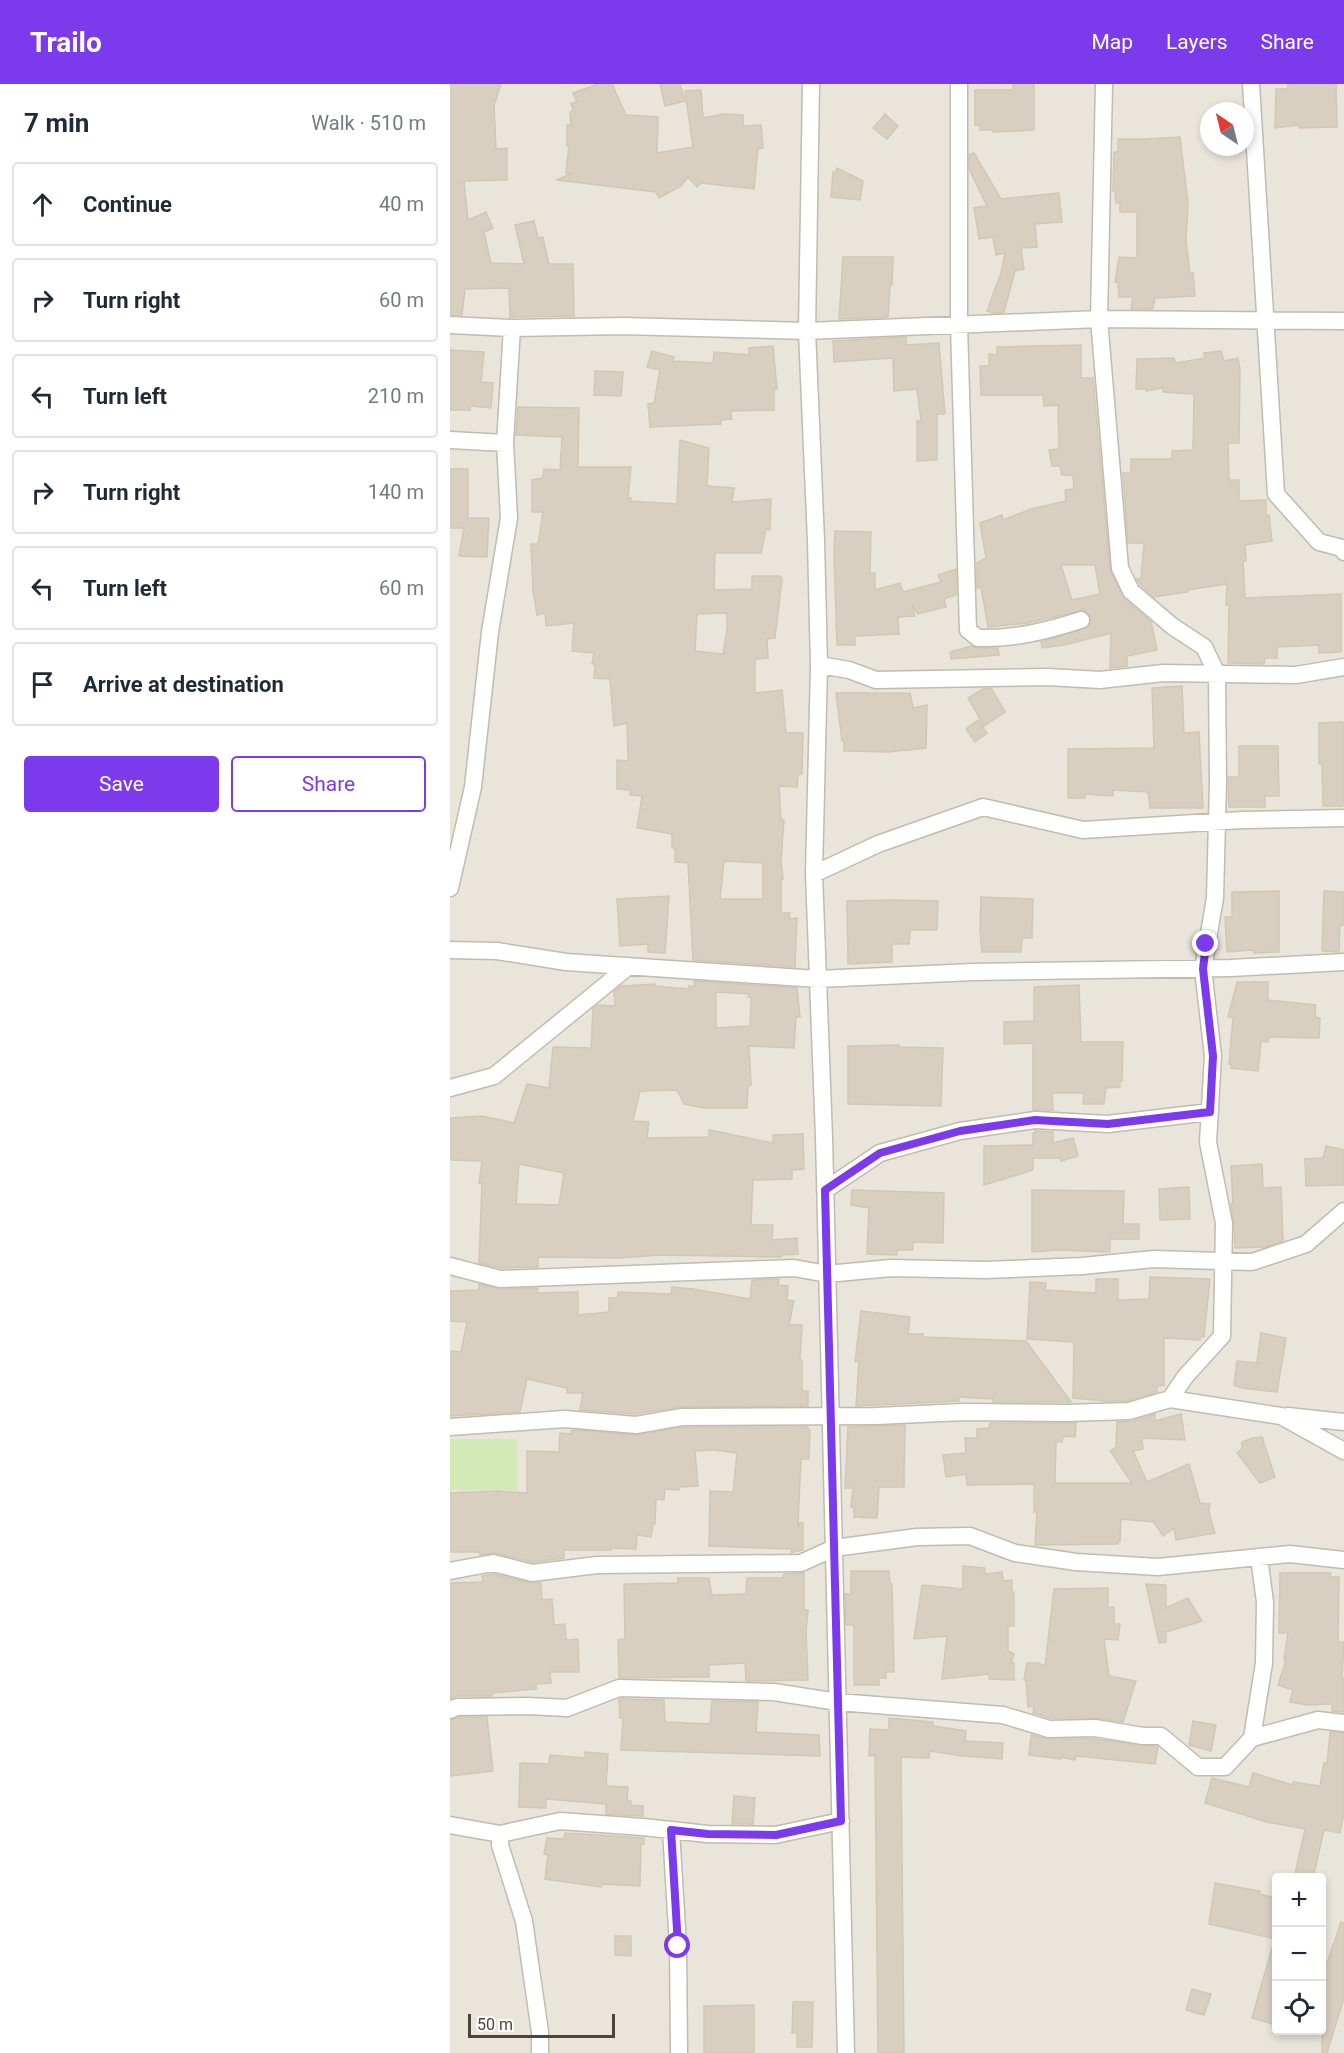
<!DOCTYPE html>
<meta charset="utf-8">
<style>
body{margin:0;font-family:Roboto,sans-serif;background:#f2f2f3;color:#1f2937}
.controls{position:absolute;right:18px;bottom:18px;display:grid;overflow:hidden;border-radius:6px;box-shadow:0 3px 9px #0003}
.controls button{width:54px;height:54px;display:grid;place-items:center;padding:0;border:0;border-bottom:2px solid #e0e1e3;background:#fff;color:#1f2937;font:30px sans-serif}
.compass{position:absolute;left:750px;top:18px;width:54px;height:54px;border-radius:50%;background:#fff;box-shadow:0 3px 9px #0003;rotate:325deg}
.scale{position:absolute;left:18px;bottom:15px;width:147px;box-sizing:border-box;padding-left:6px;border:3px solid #4b4439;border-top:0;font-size:16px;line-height:21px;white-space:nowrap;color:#4b4439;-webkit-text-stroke:4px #fff;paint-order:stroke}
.stop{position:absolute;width:18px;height:18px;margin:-14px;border:4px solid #7c3aed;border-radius:50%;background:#fff}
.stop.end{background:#7c3aed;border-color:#fff;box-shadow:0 2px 6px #0008}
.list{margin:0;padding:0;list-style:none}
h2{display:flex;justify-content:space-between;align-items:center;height:78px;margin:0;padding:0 24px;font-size:26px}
h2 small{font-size:20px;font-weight:400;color:#747a83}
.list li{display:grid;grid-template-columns:39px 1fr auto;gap:18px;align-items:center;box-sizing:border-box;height:84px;margin:0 12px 12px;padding:0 12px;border:2px solid #e0e1e3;border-radius:6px}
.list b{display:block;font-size:22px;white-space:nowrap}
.list em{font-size:20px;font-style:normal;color:#747a83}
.actions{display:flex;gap:12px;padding:18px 24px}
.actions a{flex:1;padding:14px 0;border:2px solid #7c3aed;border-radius:6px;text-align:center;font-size:21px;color:#7c3aed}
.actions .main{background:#7c3aed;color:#fff}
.icon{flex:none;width:33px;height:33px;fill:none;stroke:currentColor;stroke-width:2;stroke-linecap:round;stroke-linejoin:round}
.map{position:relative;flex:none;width:894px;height:1969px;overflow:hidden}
header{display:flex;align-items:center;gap:36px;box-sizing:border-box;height:84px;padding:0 30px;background:#7c3aed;color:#fff}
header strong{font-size:28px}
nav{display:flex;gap:33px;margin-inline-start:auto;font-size:21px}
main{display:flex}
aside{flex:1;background:#fff}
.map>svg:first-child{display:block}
.residential{fill:#eae5da;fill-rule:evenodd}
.green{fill:#d2eab5}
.building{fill:#d8cfc1;stroke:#d3c7b4;stroke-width:1.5;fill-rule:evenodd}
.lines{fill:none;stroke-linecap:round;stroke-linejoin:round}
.street-casing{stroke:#c2bbae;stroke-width:19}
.street{stroke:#fff;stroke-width:16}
.route{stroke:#7c3aed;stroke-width:8}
</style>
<header>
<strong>Trailo</strong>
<nav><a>Map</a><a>Layers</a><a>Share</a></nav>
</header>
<main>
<aside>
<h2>7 min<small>Walk · 510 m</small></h2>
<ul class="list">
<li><svg class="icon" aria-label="ahead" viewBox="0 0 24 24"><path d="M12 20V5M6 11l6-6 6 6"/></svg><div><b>Continue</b></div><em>40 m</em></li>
<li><svg class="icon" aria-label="right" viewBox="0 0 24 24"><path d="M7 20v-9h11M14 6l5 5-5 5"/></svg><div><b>Turn right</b></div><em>60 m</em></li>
<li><svg class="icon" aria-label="left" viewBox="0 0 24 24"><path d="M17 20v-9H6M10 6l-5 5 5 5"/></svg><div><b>Turn left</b></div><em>210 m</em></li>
<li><svg class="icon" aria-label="right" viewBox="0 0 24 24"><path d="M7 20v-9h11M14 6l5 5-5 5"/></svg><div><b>Turn right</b></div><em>140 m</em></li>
<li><svg class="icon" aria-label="left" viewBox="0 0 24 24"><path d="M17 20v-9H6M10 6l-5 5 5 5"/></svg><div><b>Turn left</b></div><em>60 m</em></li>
<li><svg class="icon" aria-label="arrive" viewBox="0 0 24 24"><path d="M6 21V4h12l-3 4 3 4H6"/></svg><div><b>Arrive at destination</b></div></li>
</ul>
<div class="actions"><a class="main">Save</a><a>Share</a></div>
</aside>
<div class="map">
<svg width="894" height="1969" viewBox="0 0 894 1969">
<rect width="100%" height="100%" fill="#f6f3ec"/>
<path class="residential" d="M0,0H894V1969H0ZM759,27H795V63H759ZM826,1794H872V1946H826Z"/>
<path class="green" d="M0,1355H67V1406H0Z"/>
<path class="building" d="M0,0H51L44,21L46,65L57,64V96L14,97L18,136L36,128L43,144L34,148L41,179L74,180L65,141L84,137L88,154L93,153L99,180H123L124,232L60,233L59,204L15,205L12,231H0Z
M148,0H162L176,31L208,33L207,69L243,63L235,7L251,6L253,34L274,30L293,31V42L311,41L313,64L308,65L304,105L251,99L247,103L238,93L231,102L209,114L206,108L107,96L122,89H116L119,62H117V41H121L120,28L123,27L121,19L127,18L123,9Z
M210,0H230L235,17L215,22Z
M563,0H584V46L543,48V46H530V41H525V6H563Z
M838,0H886L887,43L849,44V41L825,44L826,5H838Z
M435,30L448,42L437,55L423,44Z
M730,53L738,119L736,156L740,190L743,189L745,212L705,214L703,225H681L683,213H669L668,199L665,198L669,173L687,174V130L686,128H670V118L666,119L665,107H663L664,68H668V55H696Z
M524,69L551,115L609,109L612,138L585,140L587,163L571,164L574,185L565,187L554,228L544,229L537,227L551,189L555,169L546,171L543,153L529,155L524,124L537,122L519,85V71Z
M387,84L413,97L410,116L381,113L383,88H386Z
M393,173H443L442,201H440L438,233L389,235Z
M456,253V261L489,259L495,330H487V376L467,377V337H471L467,305L444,307L443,274L384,278L383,257Z
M631,261V294H643L660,485L674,515L701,538L707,566L677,572V582L660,584L661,549L614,561L592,564L591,558L638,543L641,533L634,526L578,539L538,543L531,503L527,504V479L536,474L530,439L552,431L553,436L581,425L616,417L615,406L624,405L623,391H612L610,382H602L599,366L609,365L608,321L594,322L593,311H531L530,282H539V270L547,271V263ZM611,481H645L650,510L622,516Z
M323,262L327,305L324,306V326L281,327L282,335L271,336V340L200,343L198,320L204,319L210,286L197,283L202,267L224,273L223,277L263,279L264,268L299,271V264Z
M0,266L34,268L31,298L43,299L41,324L20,322V326H0Z
M771,267L774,277L788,274L790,285L789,359H778L779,396H789V417L816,416V432L819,431L822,457L795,461L796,477H793L795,514L891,510V568L869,569V561L827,563V574H815L814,580L778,579L779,521H776L777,500L737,506L738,508L704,513L690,500L687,495H691L694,459H678L673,389H681V375H722V367L743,366L744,310L713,308V304L696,307V305H686L687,275L724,274L726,279L755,274L754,269Z
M145,287L173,288L171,312L144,311Z
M68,323L129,324L128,383H181L178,414H181L180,417L227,420L230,356L259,364L257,402L284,404L282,418L321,415L320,446L316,445L311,469H265L264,506L302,505V492H330L332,495L325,554L317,555L318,574L305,575V609L332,606L336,649H353L352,690H348L347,703L329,702L331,736H334L331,777L333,795H331V829H340L339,835L347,834L345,883L243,876L238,779L225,778V764H222V750L187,744L192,712L180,711V706L167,705V676L178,677L177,639L164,642L160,595L144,594L145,580H142L144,569L122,567L124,539L96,542L95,529L87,531L83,506L81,460H88L93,428H82V396L93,394L94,385L110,386L112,353L66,351ZM277,529V546L273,570L245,567L247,530ZM274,777L313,779V815H270Z
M0,385H18V434H39L37,473L9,472L14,444H0Z
M385,447L421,448L420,489H425V506L450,499L453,508L491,498L488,491L506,485V511L494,515L496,523L468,530L462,520L465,532L448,533L449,550L405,552V561H387L384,470Z
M521,562L528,564H548L549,571L501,575L500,568Z
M732,602L734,649L749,648L753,724H700L698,708L663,706V712L635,710V714H618V665L704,664L702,604Z
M541,604L555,628L534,642L518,614L533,605Z
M386,609H460L463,624L477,621L476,664L438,668L394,667V657H392Z
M528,636L537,649L525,658L516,645Z
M894,638V722H873L872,680H869V639Z
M789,662H828L829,712H815V723H779L778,693H789Z
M829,807V868L804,869V866L777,868L775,833H782V808Z
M874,807L894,808V841H890L889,868L872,867Z
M219,812L215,869L198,868V860L170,862L167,815Z
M531,813L583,815L582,854H572L571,868H532L530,847Z
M444,816L488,817L487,846H460L459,860H442V878L398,880L397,817Z
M244,897L347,904L350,933H346L344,964L299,962L301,1001L298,1002L297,1024H255L234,1020L227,1006L190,1007L183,1037L199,1038L197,1054L259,1053V1046L323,1059V1051L353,1050L354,1085L342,1086V1095L303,1096L301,1141H323L322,1156L347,1154L348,1170L331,1171V1173L210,1171L169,1174L88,1173V1183L51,1184L29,1179L32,1099H29L32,1077L0,1076V1034L32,1032L64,1039L77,1000L99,1004L103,963L141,964L143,925L148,921L165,922L164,908L171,902L205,900V902L239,905V902L244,903ZM266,908L299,910L298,913H301L300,942L266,944ZM69,1080L114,1089L109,1121L66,1120Z
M787,898H818V916L866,921L865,933L870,934L869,954L819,953L818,958L811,957L808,987L781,984V980H779L783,934L778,933Z
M629,901L631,958H673L672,997H670V1003L656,1004L654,1020H633L634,1009H602L603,1026H583V959L554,960V938L584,937V903Z
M449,961V963L493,964L491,1022L398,1020V962Z
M585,1047L603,1048V1059L623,1054L628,1072L611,1077L610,1074H583V1086L534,1101V1062L583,1061V1065V1049H585Z
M876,1062L894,1066V1101L856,1102L855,1075L873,1074Z
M812,1080L813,1104L831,1103L833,1157L815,1163L785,1164L784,1137L781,1120H783L781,1082Z
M739,1103L740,1135L710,1136L709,1105Z
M402,1106L494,1109L493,1159L463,1158V1166H447V1171L417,1170L419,1124L401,1121Z
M582,1106L674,1107L673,1140H689V1155H660V1168L607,1166L582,1168Z
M700,1193L760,1195L754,1253H750V1256L714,1254V1301L707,1302V1308L677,1317H656L623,1314L624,1258L577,1255L580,1198L596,1199L595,1206L646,1209V1195H668V1216L699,1215Z
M329,1195L328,1201L338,1202L337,1216L344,1217L339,1241H352L350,1276H352V1307H358V1322L232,1323L186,1330L130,1326L133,1309H117V1304L77,1295L70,1328L0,1332V1267L11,1268L17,1238L0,1237V1207L29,1206V1200L50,1205L88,1204L87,1209L128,1208V1231L159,1228V1214H168V1208L221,1210L222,1203L243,1205L300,1215L302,1196Z
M411,1227L460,1233L458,1250H473V1253L576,1257L621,1318H543V1315L509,1313V1317L406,1322L409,1277L405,1278Z
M811,1249L836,1254L827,1308L792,1304L784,1301L787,1277L807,1279Z
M705,1330V1337L731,1330L735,1356L692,1354L693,1365L683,1367L697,1398L739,1380L750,1419L760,1420L759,1428L765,1449L726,1456L724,1444L713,1452L704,1438L671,1435L670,1458H668V1460L585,1461L587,1428H584V1400L517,1401L516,1390L496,1393L493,1371L516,1369L515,1354H527V1345L539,1344L540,1339H626L625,1353L613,1352L612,1358H606L605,1399H682L660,1367L666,1363L667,1338L682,1337Z
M455,1341L454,1403H429L427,1434L404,1433V1423H401L403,1404H395L398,1343Z
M233,1343H358V1346H360L359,1375H351L349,1417L348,1443L350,1439H353V1466L341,1469L342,1465L259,1462L260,1407L283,1408L287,1369L264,1366L245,1367L248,1402L230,1403L229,1406L215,1405L214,1416L206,1415L205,1440H203L201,1453L187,1451L186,1465L161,1464V1466H114V1474L83,1478L45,1469L30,1471L29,1468H0V1409L48,1407L77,1409V1367L109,1368L110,1349L121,1350V1347L126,1346L185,1351Z
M812,1353L825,1393L810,1399L787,1369L792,1365V1358L803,1354Z
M513,1482L535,1484V1490L552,1488L553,1497L562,1496V1508H564V1542H558V1567L564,1570L561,1579H564V1596L539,1595V1590L492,1595L497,1552L464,1555L472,1501L513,1505Z
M401,1487H439L440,1500H442L444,1588H436V1594H429V1601H404V1541H396L395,1510H401Z
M354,1489V1526H358L356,1547L358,1596L296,1597L295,1579L259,1581V1593L169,1594L168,1556L175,1555L174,1500L228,1499V1494H259L262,1511L296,1510L297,1494H333L334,1490Z
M830,1489H881L880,1493H889L888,1558H894L892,1594H894V1628L882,1627V1620L856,1621L840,1618L843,1606L828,1601L836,1576H834L838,1549H829Z
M43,1490L79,1499H91L92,1516L102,1515L104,1541L115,1540L116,1556L128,1555L129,1588H100L101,1599L86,1600V1605L42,1609V1612H7L0,1615V1499L33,1498L32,1492Z
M696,1500L716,1501V1524L738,1514L752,1537L716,1548V1558L709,1559Z
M658,1504V1523H664V1540H670L668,1556L654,1555L659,1592L686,1597L673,1638L645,1634H600L583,1629L584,1622L578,1623L576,1596H574L577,1579H588L595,1582L604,1505Z
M169,1615L214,1616L215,1638L260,1640L262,1617L308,1618L306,1648L369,1651L370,1672L171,1666L173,1634H170Z
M9,1633H37L43,1687L0,1692V1636Z
M439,1634L483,1638V1642L516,1647L515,1657L553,1659L552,1675L513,1672L480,1667L479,1674L451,1673L454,1969H428L425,1671L419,1672L420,1645L439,1646Z
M743,1637L766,1641L761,1667L739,1661Z
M880,1648L894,1649V1729L890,1749L874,1746L863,1794H844L855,1745L817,1738L755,1719L762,1694L799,1703L803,1689L843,1701V1698L870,1702L874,1679L877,1680Z
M581,1651L599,1655H644L708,1663L705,1680L626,1672L625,1676L611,1673V1675L579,1671Z
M135,1668L158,1670L156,1702L178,1703L177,1717H181V1721L193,1722V1732L156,1730V1720L96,1715V1724L69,1723L70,1679L99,1680L100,1671L135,1674Z
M284,1712L305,1714L303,1740H282Z
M115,1749L194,1754V1760H191L190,1802L152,1800L151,1803L95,1795L98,1771L94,1770L97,1754L114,1755Z
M765,1799L810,1807L809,1810L826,1814V1855L759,1840Z
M891,1838L894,1839V1914L877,1969H872V1877L877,1879Z
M165,1852H181V1872L165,1871Z
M822,1864H826V1941L802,1934Z
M742,1905L761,1910L754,1931L736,1926Z
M343,1918H363L362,1963H347V1949H342Z
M304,1921V1969H254V1922Z"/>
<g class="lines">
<defs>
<path id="street" d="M361,0L357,247L366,457L369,581L364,790L374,1053L396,1969
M509,0V241L518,546L528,554C564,555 597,547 631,536
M801,0L826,410L869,458L892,464L894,468
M0,241L62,244L172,242L357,247L649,235L894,237
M0,356L55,359L62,244
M369,581L399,586L426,596L598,593L650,596L713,589L846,591L894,583
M364,790L428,760L533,723L633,746L793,736L894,734
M0,804L23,703L40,548L59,434L55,359
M0,866L47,867L116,878L368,895L523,888L781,884L894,878
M0,1004L44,992L179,882
M375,1106L430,1069L510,1047L585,1036L658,1040L760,1028
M0,1182L50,1195L344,1184L377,1190L441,1184L535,1186L632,1182L704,1175L802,1178L856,1160L894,1127
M720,1315L831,1332L894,1367
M838,1332L894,1338
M0,1343L115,1335L186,1341L232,1333L426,1332L514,1328L617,1329L679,1327L720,1315L735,1293L772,1252L774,1139L758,1058L763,972L753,885L765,814L768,698L767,590L754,563L722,542L681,507L670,484L649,235L654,0
M0,1487L43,1479L82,1489L147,1481L351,1479L384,1464L467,1453L520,1452L565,1469L626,1478L708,1483L840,1470L894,1476
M0,1626L7,1623L78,1622L117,1624L169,1604L324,1608L388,1618L553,1631L599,1645L645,1644L693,1652H711L748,1683H775L802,1654L814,1579L815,1518L809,1473
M802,1654L868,1636L894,1639
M0,1741L50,1750L110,1737L193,1743L258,1750L325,1751L391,1737
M221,1746L228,1862L229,1969
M50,1750V1761L74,1837L90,1948V1969"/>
</defs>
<use href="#street" class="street-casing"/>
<use href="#street" class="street"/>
</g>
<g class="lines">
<path class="route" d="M228,1862L221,1746L258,1750L326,1751L391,1737L375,1106L430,1069L510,1047L585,1036L658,1040L760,1028L763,972L753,885L756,860"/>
</g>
</svg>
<div class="controls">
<button>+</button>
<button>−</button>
<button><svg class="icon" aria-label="locate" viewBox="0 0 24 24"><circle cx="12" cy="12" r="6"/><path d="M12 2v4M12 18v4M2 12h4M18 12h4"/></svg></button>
</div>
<svg class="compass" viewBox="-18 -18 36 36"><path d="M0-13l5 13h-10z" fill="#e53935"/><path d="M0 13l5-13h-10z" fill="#747a83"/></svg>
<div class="scale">50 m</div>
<div class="stop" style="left:228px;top:1862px"></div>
<div class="stop end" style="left:756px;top:860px"></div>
</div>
</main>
